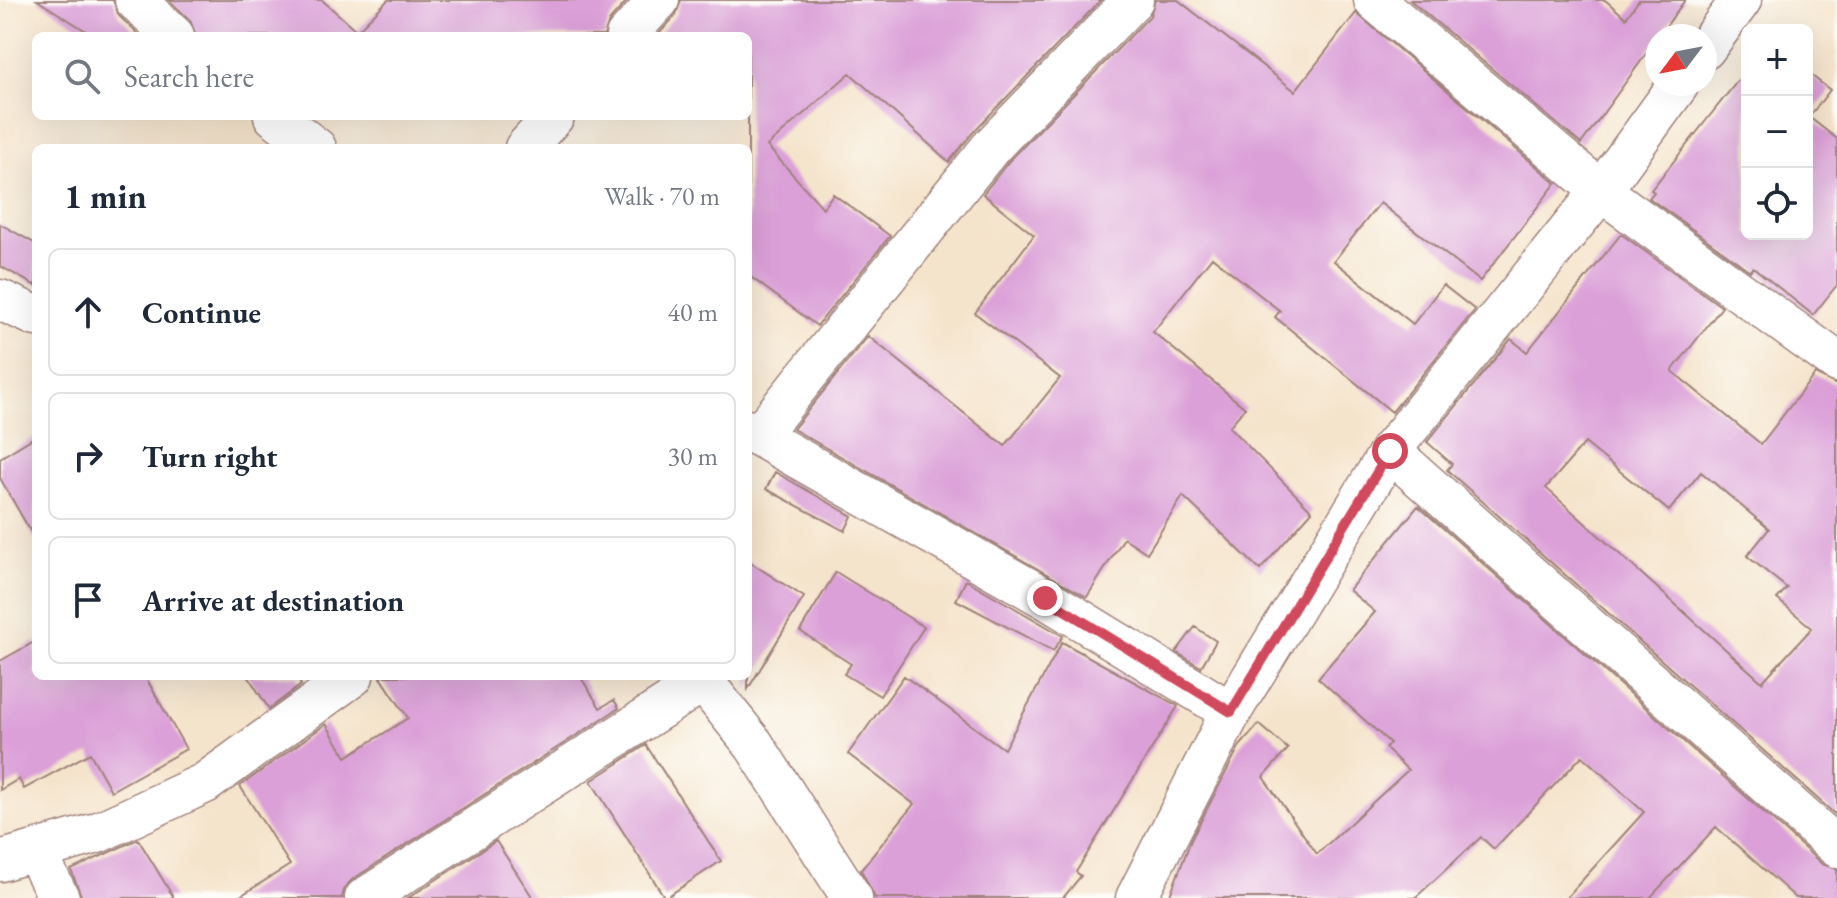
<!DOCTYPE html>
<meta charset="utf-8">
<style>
body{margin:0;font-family:"EB Garamond",serif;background:#f6f6f7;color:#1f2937}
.controls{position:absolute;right:24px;top:24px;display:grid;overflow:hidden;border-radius:12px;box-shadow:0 8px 32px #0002}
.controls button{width:72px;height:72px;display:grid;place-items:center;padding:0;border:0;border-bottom:2px solid #e0e1e3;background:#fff;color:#1f2937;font:40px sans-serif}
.compass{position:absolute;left:1645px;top:24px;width:72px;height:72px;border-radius:50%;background:#fff;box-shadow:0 8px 32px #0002;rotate:238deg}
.stop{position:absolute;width:24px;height:24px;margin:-18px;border:6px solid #d1495b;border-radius:50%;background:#fff}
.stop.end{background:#d1495b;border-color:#fff;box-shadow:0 2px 8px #0008}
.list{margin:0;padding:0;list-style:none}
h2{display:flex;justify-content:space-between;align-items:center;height:104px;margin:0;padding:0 32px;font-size:34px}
h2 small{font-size:26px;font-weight:400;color:#747a83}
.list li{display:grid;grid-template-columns:52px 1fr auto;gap:24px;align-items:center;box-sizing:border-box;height:128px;margin:0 16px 16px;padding:0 16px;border:2px solid #e0e1e3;border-radius:12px}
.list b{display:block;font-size:30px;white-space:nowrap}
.list em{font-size:26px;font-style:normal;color:#747a83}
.icon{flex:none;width:44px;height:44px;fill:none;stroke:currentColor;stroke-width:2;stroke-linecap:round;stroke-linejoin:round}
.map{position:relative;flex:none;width:1837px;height:898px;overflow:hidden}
.search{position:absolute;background:#fff;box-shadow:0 8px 32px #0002;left:32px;top:32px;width:720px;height:88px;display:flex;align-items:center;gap:20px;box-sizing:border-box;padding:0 28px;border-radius:12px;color:#747a83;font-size:30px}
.panel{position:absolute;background:#fff;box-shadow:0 8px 32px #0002;left:32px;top:144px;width:720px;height:536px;border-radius:12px}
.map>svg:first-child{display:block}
.building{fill:#dba0d8;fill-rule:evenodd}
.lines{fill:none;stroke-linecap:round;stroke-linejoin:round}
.minor-casing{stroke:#a0827c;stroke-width:43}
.minor{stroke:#fff;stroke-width:40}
.route{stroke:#d1495b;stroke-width:10}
</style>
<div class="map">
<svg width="1837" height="898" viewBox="0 0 1837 898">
<rect width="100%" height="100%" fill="#fdfcf7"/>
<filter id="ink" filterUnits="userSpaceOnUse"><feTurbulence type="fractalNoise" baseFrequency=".0125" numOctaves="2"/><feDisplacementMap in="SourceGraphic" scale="16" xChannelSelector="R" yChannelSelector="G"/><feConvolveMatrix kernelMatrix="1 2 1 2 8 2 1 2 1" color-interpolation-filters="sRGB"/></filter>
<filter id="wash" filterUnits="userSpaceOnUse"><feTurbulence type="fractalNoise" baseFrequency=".006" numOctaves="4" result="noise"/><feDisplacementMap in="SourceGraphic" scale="32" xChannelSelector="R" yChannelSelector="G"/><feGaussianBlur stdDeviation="1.8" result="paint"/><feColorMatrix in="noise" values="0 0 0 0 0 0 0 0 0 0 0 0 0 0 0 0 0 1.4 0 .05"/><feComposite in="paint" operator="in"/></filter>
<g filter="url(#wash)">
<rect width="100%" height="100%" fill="#f5e4cc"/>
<g id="blocks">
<path class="building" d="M37,0H113L119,16L140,36H94Z
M169,0H322L357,31L388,0H628L609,21L604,36H196L190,20Z
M681,0H1101L975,130L949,162L850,73L767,146L823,208L833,194L890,236L817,326L748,275V36H657L676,15Z
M1155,0H1178L1295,91L1356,13L1556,183L1480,281L1380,203L1334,261L1413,324L1443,285L1475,310L1392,412L1275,317L1280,311L1212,257L1153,332L1245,408L1229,427L1312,511L1260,570L1183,496L1147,553L1124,538L1087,597L793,429L868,336L1005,446L1060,378L975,313L1034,235L983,194L1009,161L1150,16Z
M1410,0H1605L1626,18L1639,0H1685L1581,144Z
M1747,69V234H1807V72L1830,90L1809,117L1837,139V285L1813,315L1753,267L1750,271L1649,198L1654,192L1651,190Z
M0,224L36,244V286L0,266Z
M1621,234L1722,307L1672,371L1761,444L1815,374L1837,385V816L1447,470L1452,464L1427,442L1511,339L1527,352ZM1585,443L1669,511L1701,472L1769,529L1747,556L1787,588L1777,599L1812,628L1762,682L1546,488Z
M36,436V541L0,478V458Z
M775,472L852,516L845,531L766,489Z
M1418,506L1822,864L1837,869V898H1796L1716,827L1650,898H1566L1644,812L1582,756L1494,849L1481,837L1415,898H1169L1191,840L1239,747L1259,724L1288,749L1263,777L1317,854L1408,770L1385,748L1390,743L1318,678L1375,612L1349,590Z
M748,561L804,597L748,689Z
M836,572L924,627L880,696L844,674L851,664L800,631Z
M966,580L1063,636L1053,651L956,600Z
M1195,627L1216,641L1201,667L1176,652Z
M36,641V676H145L186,749L111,791L90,753L24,789L19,779L0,790V661Z
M1062,642L1178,706L1076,872L1081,876L1063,898H875L861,870L914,804L848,754L904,676L1004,749Z
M248,676H296L301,685L269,709Z
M380,676H580L600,708L614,700L619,708L353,879L345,887L342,898H237L290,865L240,786L326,724L346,757L408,718Z
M646,745L721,861L665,898L591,781Z
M138,839L174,898H82L71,870Z
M496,841L533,898H408Z"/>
</g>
</g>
<g filter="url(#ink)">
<use href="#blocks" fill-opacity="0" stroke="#a0827c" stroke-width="2"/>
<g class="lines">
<defs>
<path id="minor" d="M135,0L174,36
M1374,0L1601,191L1837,362
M626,36L659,0
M1705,49L1741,0
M274,116L316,148
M525,148L554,116
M0,300L36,316
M748,430L1045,598L1231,712
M758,436L992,146L1133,0
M1390,451L1837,847
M699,676L754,745L852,898
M36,852L59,898
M0,861L97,833L205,783L353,676
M365,898L704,681
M1136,898L1231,712L1390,451L1601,191L1679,84"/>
</defs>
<use href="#minor" class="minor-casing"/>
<use href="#minor" class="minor"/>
</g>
</g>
<g class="lines" filter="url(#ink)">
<path class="route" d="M1045,598L1231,712L1390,451"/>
</g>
</svg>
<div class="controls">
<button>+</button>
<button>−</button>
<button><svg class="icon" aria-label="locate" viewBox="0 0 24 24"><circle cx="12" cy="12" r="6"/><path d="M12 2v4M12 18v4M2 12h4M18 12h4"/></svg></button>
</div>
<svg class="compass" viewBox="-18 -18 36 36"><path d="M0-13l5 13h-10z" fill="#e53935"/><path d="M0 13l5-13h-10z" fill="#747a83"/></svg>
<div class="stop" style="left:1390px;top:451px"></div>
<div class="stop end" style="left:1045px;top:598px"></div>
<div class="search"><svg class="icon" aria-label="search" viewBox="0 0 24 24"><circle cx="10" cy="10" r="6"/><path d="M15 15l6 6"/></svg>Search here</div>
<section class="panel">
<h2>1 min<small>Walk · 70 m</small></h2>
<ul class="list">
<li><svg class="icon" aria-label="ahead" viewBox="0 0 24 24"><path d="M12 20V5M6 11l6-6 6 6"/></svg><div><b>Continue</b></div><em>40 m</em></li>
<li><svg class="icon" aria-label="right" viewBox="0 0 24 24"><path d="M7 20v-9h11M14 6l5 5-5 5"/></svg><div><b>Turn right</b></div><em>30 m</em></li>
<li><svg class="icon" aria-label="arrive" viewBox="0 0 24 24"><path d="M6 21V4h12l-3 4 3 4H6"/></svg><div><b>Arrive at destination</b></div></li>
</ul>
</section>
</div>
